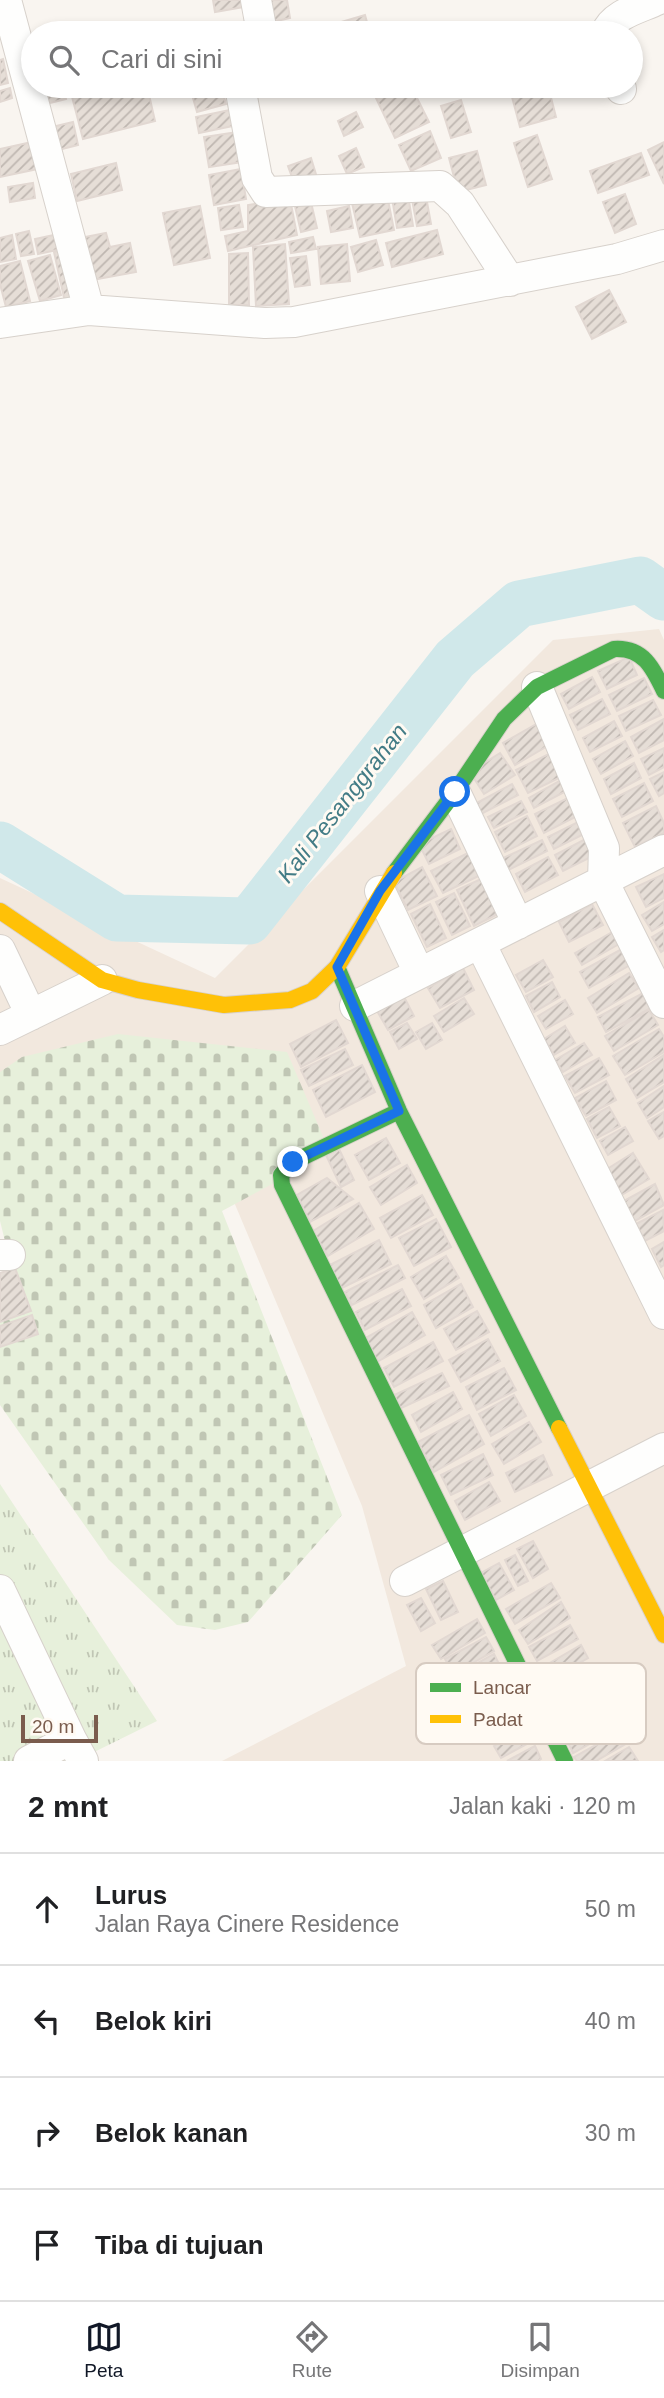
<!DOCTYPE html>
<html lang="id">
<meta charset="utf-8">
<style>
body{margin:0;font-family:Helvetica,sans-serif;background:#f2f2f2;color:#202124}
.scale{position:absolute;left:21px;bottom:18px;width:77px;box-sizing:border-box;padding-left:7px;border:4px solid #7a5c4d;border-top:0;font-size:19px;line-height:24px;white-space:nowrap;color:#7a5c4d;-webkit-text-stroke:5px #fffaf3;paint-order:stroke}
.stop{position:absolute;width:21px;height:21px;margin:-16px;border:5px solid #1a73e8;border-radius:50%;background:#fff}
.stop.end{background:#1a73e8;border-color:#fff;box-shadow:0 2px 7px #0008}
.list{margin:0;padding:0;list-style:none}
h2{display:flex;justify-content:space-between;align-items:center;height:91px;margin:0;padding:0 28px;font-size:30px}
h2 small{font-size:23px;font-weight:400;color:#757577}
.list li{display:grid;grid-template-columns:46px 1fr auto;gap:21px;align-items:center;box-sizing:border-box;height:112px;padding:0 28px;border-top:2px solid #e0e0e0}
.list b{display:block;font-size:26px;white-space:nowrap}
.list p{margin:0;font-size:23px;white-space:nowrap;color:#757577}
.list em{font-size:23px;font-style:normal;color:#757577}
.icon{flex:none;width:38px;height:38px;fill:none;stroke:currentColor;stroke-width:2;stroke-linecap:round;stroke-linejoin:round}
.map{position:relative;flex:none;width:664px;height:1761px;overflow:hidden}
.search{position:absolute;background:#fff;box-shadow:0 4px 10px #0003;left:21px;right:21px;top:21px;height:77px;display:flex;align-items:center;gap:18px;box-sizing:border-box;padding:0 24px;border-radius:38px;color:#757577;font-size:26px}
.sheet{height:539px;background:#fff}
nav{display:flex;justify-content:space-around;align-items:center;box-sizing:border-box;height:98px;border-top:2px solid #e0e0e0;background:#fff;font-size:19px;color:#757577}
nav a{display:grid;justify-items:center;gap:4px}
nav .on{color:#111827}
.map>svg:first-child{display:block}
.residential{fill:#f2e8de}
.grass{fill:url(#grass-tufts)}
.cemetery{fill:url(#cemetery-stones)}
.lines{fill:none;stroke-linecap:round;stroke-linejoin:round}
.river{stroke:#d0e8ea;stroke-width:47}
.building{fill:url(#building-hatch);stroke:#e2d8d2;stroke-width:2}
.street-casing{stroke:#d7d1cb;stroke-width:32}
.fast-casing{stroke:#d9d2cb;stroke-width:18}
.slow-casing{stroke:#d9d2cb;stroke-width:18}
.street{stroke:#fefefd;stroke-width:30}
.fast{stroke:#4caf50;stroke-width:16}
.slow{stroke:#ffc107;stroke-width:16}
.route{stroke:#1a73e8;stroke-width:9}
.labels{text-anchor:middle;stroke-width:6;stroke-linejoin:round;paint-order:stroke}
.water-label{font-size:23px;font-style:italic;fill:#437c86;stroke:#fffaf3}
.key{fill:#fffaf3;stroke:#d7cbc1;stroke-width:2}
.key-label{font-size:19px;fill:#7a5c4d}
</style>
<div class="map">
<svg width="664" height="1761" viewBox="0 0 664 1761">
<defs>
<pattern id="grass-tufts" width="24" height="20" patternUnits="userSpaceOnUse" patternTransform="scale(1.75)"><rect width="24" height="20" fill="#e7f0db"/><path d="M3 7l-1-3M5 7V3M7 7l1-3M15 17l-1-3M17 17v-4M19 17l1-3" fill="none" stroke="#c0c6b4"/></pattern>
<pattern id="cemetery-stones" width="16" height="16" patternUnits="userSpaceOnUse" patternTransform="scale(1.75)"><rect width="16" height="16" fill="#e7f0db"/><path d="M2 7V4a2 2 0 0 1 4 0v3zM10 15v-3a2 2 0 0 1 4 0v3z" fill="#c0c6b4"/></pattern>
<pattern id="building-hatch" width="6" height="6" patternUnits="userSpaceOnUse" patternTransform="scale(1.75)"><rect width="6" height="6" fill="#e6ded7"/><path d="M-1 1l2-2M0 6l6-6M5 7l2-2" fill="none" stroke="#bfb7b1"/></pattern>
</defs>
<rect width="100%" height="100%" fill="#f9f5f0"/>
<path class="residential" d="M659,629L664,640V1761H222L406,1666L362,1506L178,1069L0,1156V878L215,978L553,640Z"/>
<path class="grass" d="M0,1484L157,1721L76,1761H0Z"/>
<path class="cemetery" d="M118,1034L287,1052L330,1153L222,1211L342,1515L248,1622L215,1630L177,1625L109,1560L0,1405V1276L13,1273L0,1221V1072L22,1057Z"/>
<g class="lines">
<path class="river" d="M0,845L117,918L249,921L455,659L519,604L640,580L664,597"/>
</g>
<path class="building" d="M213,0H242L244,7L215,12Z
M264,0H287L290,18L268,23Z
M365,15L370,33H340L338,23Z
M295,24L297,33H273L272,30Z
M3,59L8,83L0,85V60Z
M41,86H63L66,99L46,104Z
M83,86H147L155,121L83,139L70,89Z
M213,86H221L226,104L197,112L191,91Z
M396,86H411L429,122L395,138L375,96Z
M490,86H511L491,91Z
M548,86L556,117L520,127L512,97Z
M10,88L12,98L0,102V91Z
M461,100L471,132L451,138L441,106Z
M230,110L233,126L199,133L196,117Z
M356,112L363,127L344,136L338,121Z
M73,122L78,145L58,150L52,127Z
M430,131L441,158L411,171L399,145Z
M238,132L243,162L209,167L204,137Z
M537,135L552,179L528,187L514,143Z
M32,142L38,169L0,177V149Z
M664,142V184L648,150Z
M356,148L364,167L347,174L339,156Z
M477,151L486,185L458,192L449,158Z
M641,153L649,175L598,193L590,171Z
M311,158L319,184L297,191L288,166Z
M116,163L122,190L77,201L71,174Z
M241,169L246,199L214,205L209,175Z
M33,183L35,198L10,202L8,187Z
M425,191L431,224L417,226L411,194Z
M625,194L636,224L615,233L603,202Z
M387,195L394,230L360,237L352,203Z
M408,195L413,226L397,228L392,198Z
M310,198L317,228L301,232L294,202Z
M290,199L297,235L228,251L225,236L248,231V205Z
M239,205L243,227L221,230L218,208Z
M200,206L210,258L174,265L163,213Z
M349,206L353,228L331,232L327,211Z
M437,230L443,254L392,267L386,243Z
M29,231L34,254L21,256L16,234Z
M106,233L110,247L130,243L136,272L92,280L85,237Z
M12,235L16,259L0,262V238Z
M54,235L57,250L38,254L35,239Z
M313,237L316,249L291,253L289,242Z
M376,240L383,265L358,272L351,247Z
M285,244L289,304L256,306L253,247Z
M347,244L350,281L321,284L318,247Z
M69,249L79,299L65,302L54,252Z
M248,253L249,305H229V254Z
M50,255L61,295L40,301L28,261Z
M306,256L310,285L295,287L290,258Z
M20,261L30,301L6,307L0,284V266Z
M609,290L626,322L592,339L576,307Z
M629,657L637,675L607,689L598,671Z
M592,677L600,692L569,709L561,694Z
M644,678L652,694L617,711L609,695Z
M602,699L610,714L578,730L570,715Z
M653,700L661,715L626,731L619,716Z
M664,719V740L639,753L631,737Z
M614,721L622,736L590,752L583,738Z
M538,723L551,744L515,765L503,743Z
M625,741L633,756L601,774L593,759Z
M664,748V767L649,775L641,759Z
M553,752L565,775L528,793L516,770Z
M500,753L515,775L484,794L470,772Z
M634,763L641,778L611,794L604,779Z
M664,772V793L659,796L650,779Z
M565,778L570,789L534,808L529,798Z
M644,783L653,801L622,817L613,799Z
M512,784L518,795L481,814L475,804Z
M572,796L581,814L544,833L535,814Z
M521,801L527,812L494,828L488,817Z
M656,806L664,823V833L635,847L623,823Z
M527,816L537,836L505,852L495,832Z
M582,820L588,832L554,849L548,837Z
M451,829L460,849L429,864L419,844Z
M593,835L601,852L563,871L555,855Z
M542,840L547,851L504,872L499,860Z
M474,850L485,873L443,893L431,871Z
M548,857L558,875L525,892L516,874Z
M422,867L437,896L408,910L394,882Z
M664,874V898L646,907L636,887Z
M481,879L498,914L474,926L457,890Z
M454,893L470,926L452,935L436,902Z
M664,902V924L652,931L642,915Z
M430,904L446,938L427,947L411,914Z
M592,904L603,925L569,942L559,922Z
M664,930V950L661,952L652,937Z
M614,931L621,943L582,965L575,953Z
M622,949L630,965L589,988L580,972Z
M543,960L553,977L526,992L516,975Z
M463,968L474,990L440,1008L428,988Z
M629,973L639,988L597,1013L588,998Z
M552,982L560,997L534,1012L526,996Z
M400,989L414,1016L388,1030L373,1004Z
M643,993L651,1008L606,1032L598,1017Z
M464,998L474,1014L444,1032L434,1016Z
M565,1000L573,1014L546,1029L538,1016Z
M649,1010L658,1025L614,1051L605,1036Z
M336,1020L348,1043L301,1067L290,1044Z
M407,1023L417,1039L399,1049L390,1032Z
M432,1023L442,1040L426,1049L416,1032Z
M565,1026L575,1043L554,1055L544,1039Z
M659,1029L664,1037V1052L625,1075L613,1056Z
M584,1043L592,1055L563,1072L555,1060Z
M345,1049L353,1065L309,1086L301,1070Z
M664,1055V1082L637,1098L626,1079Z
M599,1058L609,1075L575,1093L565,1076Z
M362,1065L375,1092L326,1117L313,1090Z
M606,1081L616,1100L586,1116L575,1098Z
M664,1086V1107L647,1118L638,1103Z
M609,1107L620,1126L597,1138L587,1119Z
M664,1112V1136L659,1139L648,1121Z
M625,1127L633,1141L608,1155L600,1141Z
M386,1138L400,1163L369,1180L355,1155Z
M339,1149L354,1180L341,1187L326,1155Z
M633,1153L649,1179L620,1196L604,1171Z
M407,1165L417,1183L381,1205L370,1187Z
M327,1178L353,1199L310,1222L297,1195Z
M655,1184L664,1205L635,1221L624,1201Z
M422,1195L433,1215L391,1238L380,1218Z
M359,1203L374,1229L328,1256L313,1231Z
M663,1210L664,1231L645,1241L636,1224Z
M436,1219L451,1247L414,1266L399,1238Z
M379,1240L391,1264L340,1289L328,1266Z
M664,1242V1265L661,1267L652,1249Z
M446,1256L459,1278L424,1299L411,1277Z
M398,1265L405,1278L352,1305L345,1292Z
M15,1268L31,1311L0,1322V1273Z
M461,1284L473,1307L436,1328L424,1305Z
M402,1289L411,1306L365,1330L356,1312Z
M477,1311L489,1332L456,1350L444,1329Z
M412,1312L425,1335L377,1362L364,1339Z
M32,1315L38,1334L0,1347V1326Z
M488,1339L500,1361L461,1382L449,1360Z
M433,1342L443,1361L394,1387L384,1368Z
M504,1368L516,1390L477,1410L466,1387Z
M442,1373L449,1386L397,1410L390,1397Z
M453,1392L462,1409L421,1432L412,1415Z
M514,1395L526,1416L491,1436L479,1414Z
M469,1415L484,1444L434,1472L418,1442Z
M529,1422L541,1442L504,1464L492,1444Z
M483,1454L493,1475L451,1495L441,1475Z
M543,1455L552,1475L515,1492L506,1473Z
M489,1482L500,1501L465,1520L455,1501Z
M533,1541L548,1569L533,1578L517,1549Z
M515,1555L528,1581L518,1586L505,1560Z
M499,1563L514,1590L496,1600L481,1573Z
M443,1581L458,1612L441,1620L426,1589Z
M551,1583L560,1598L515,1624L506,1609Z
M421,1598L435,1623L421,1631L407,1605Z
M561,1602L570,1618L528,1644L519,1630Z
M477,1619L485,1633L441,1659L432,1645Z
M570,1625L578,1639L537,1661L529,1647Z
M486,1637L494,1651L453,1674L445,1659Z
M581,1645L588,1658L549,1680L541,1668Z
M494,1654L502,1670L458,1695L449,1679Z
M613,1715L620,1727L573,1753L567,1741Z
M528,1726L536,1739L501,1758L494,1746Z
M623,1730L629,1742L596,1761H577L574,1757Z
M535,1746L541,1759L538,1761H507Z
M629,1747L638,1761H605Z"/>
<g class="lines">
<defs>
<path id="street" d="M6,0L89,310
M256,0L262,33
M606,33C613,14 640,8 657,0
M243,86L241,92L257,178L266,192L440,186L460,204L510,281
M619,86L621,89
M0,323L89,310L265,323L294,322L617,259L664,245
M537,687L604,848L603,881L664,1003
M455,792L518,924
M380,891L419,973
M480,943L664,1314
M0,950L31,1015
M355,1006L664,850
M0,1030L102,980
M0,1255H10
M405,1581L664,1448
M0,1590L71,1739
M29,1761L71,1739L83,1761"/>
<path id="fast" d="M394,873L455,792L504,719L537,687L614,649C643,647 653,668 664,691
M337,967L399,1111L559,1428
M399,1111L293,1162L281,1175L282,1185L565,1761"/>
<path id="slow" d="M0,911L102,980L138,990L224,1005L290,1000L312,991L337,967L394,873
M559,1428L664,1635"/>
</defs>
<use href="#street" class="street-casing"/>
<use href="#fast" class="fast-casing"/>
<use href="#slow" class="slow-casing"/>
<use href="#street" class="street"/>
<use href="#fast" class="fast"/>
<use href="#slow" class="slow"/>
</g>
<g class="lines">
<path class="route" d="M293,1162L399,1111L337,967L380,891L455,792"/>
</g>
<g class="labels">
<g class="water-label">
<text transform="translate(342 803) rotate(-52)" y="8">Kali Pesanggrahan</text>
</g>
</g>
<rect x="416" y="1663" width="230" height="81" rx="10" class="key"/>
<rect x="430" y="1683" width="31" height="9" fill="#4caf50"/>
<rect x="430" y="1715" width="31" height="8" fill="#ffc107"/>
<g class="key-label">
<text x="473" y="1694">Lancar</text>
<text x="473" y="1726">Padat</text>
</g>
</svg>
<div class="scale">20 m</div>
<div class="stop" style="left:455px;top:792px"></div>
<div class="stop end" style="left:293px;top:1162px"></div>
<div class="search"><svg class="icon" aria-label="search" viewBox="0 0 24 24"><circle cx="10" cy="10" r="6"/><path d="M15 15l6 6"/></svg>Cari di sini</div>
</div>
<section class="sheet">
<h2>2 mnt<small>Jalan kaki · 120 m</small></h2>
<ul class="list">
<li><svg class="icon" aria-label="ahead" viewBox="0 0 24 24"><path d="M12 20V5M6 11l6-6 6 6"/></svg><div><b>Lurus</b><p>Jalan Raya Cinere Residence</p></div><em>50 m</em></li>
<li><svg class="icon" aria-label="left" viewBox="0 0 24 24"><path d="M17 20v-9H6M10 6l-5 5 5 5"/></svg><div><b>Belok kiri</b></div><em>40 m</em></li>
<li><svg class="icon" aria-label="right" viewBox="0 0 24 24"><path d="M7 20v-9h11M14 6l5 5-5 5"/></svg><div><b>Belok kanan</b></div><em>30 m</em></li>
<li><svg class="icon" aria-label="arrive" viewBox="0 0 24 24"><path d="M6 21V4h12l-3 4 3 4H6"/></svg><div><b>Tiba di tujuan</b></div></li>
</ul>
</section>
<nav>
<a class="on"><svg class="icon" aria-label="map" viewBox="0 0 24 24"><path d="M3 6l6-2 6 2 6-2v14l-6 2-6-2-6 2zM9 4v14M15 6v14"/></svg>Peta</a>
<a><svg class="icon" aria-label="directions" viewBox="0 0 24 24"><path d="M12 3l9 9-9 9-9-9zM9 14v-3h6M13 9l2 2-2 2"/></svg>Rute</a>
<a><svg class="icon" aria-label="saved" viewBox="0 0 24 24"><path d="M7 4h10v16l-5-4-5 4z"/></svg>Disimpan</a>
</nav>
